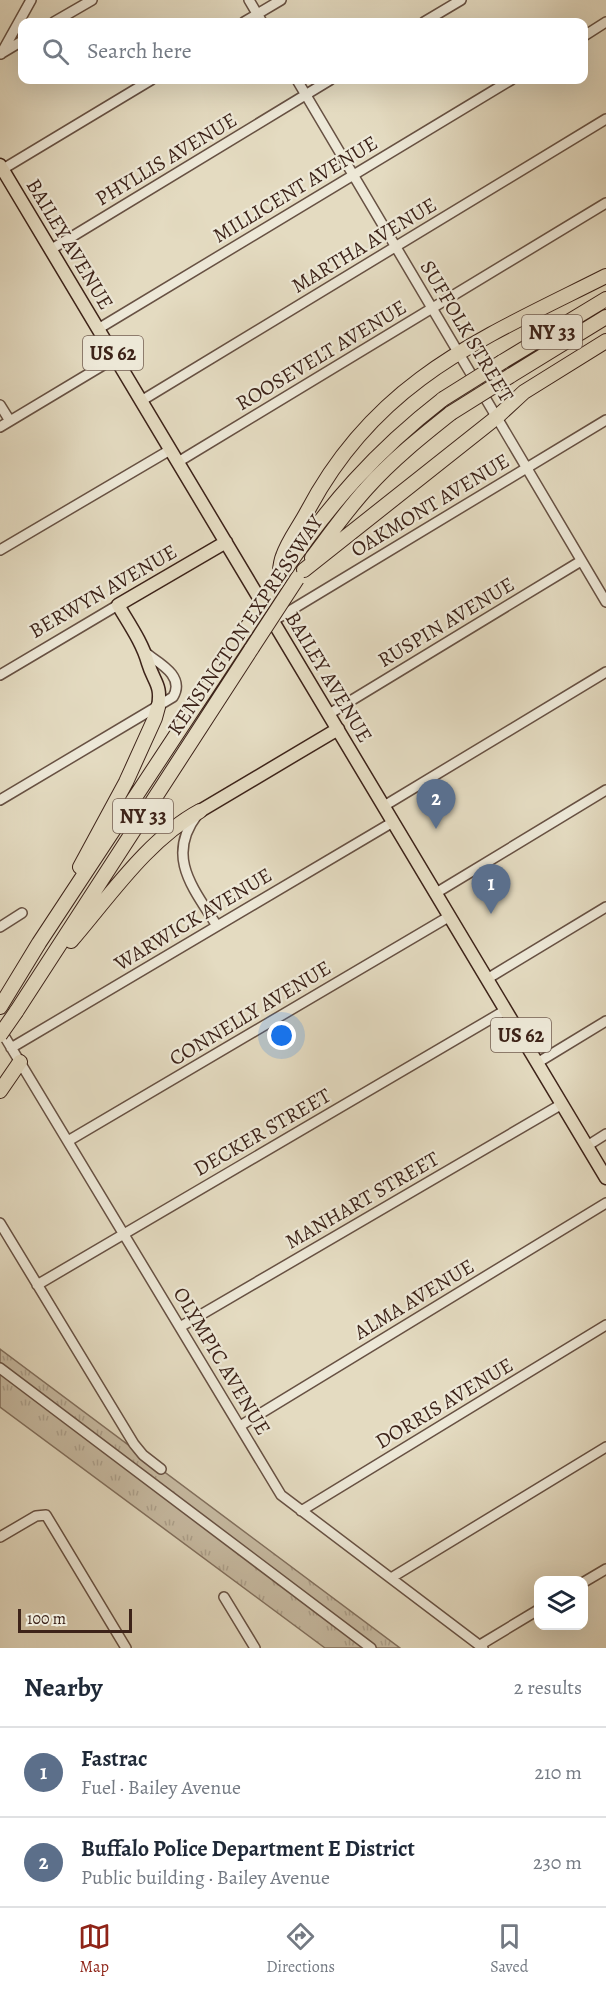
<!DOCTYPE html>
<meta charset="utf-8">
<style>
body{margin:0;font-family:Alegreya,serif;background:#f2f2f3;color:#1f2937}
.controls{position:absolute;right:18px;bottom:18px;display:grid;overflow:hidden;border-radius:12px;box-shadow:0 6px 24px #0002}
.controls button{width:54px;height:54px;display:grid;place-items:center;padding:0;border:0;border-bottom:2px solid #e0e1e3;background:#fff;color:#1f2937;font:30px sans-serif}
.scale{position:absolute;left:18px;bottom:15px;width:114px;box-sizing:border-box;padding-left:6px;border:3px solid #3d2319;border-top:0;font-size:16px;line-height:21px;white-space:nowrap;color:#3d2319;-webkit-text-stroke:4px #ede8d7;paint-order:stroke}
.you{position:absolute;left:282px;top:1036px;width:21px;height:21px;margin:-15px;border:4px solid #fff;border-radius:50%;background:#1a73e8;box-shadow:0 0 0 9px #1a73e833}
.badge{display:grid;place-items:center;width:39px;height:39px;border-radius:50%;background:#8f2418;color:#fff;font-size:20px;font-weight:700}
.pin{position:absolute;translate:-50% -50px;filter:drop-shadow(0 2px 3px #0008)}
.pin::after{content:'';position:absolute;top:32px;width:21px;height:18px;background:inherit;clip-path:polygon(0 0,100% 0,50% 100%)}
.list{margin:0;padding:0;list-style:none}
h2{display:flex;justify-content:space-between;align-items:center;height:78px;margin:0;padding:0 24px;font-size:26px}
h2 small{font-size:20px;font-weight:400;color:#747a83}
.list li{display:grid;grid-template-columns:39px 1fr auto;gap:18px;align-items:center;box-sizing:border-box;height:90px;padding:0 24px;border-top:2px solid #e0e1e3}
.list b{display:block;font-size:22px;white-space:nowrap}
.list p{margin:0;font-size:20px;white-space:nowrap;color:#747a83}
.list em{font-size:20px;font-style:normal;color:#747a83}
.icon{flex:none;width:33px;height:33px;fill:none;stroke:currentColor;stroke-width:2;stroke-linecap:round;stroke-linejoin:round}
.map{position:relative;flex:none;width:606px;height:1648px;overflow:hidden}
.search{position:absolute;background:#fff;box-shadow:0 6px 24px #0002;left:18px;right:18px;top:18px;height:66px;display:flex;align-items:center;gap:15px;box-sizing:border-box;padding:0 21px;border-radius:12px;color:#747a83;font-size:22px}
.sheet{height:258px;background:#fff}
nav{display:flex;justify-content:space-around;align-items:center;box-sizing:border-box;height:84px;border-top:2px solid #e0e1e3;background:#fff;font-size:16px;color:#747a83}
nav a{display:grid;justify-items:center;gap:3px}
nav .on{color:#8f2418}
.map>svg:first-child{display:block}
.grass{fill:url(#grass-tufts);stroke:#82705e;stroke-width:1.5}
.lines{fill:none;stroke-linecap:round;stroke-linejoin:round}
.minor-casing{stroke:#675143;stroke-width:12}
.major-casing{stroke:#3d2319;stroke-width:15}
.highway-casing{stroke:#3d2319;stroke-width:16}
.minor{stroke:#ede8d7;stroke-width:9}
.major{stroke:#e4dbc1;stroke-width:12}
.highway{stroke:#e4dbc1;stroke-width:14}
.highway-bridge-casing{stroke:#3d2319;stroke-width:16;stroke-linecap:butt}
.highway-bridge{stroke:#e4dbc1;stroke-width:14}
.labels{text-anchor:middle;stroke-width:4.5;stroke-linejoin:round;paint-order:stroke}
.shield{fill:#ede8d7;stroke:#725e52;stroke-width:1.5}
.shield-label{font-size:20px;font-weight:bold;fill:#3d2319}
.street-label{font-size:21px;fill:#3d2319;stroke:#ede8d7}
</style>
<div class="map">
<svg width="606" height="1648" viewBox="0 0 606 1648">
<defs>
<pattern id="grass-tufts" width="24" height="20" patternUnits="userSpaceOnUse" patternTransform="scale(1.5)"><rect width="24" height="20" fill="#c8bca4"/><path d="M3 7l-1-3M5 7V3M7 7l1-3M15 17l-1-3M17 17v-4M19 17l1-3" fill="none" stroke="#ada18d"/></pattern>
</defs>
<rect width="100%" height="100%" fill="#e4dbc1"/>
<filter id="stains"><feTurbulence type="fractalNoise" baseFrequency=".00333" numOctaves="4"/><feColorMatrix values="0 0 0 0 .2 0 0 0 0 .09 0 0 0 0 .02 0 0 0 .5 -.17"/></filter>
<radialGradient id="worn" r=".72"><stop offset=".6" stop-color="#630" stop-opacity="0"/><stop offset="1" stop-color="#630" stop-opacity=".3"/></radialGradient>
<path class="grass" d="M0,1349L400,1648H325L0,1407Z"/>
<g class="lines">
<defs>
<path id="minor" d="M249,0L262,22
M54,22L92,0
M244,22L281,0
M424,22L461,0
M584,36L606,22
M2,53L22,41
M1,54L31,0
M297,80L606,602
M3,169L151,80
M50,250L330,80
M98,329L511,80
M141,401L606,119
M0,405L10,421
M0,427L115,358
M178,462L606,203
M0,550L170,450
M273,621L606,420
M0,675L118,605
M329,714L581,561
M0,800L173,697C185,677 161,664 147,654
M384,806L606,672
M197,815C165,857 194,889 217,926
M436,893L606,790
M0,927L22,913
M487,979L606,907
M0,1029L281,1495L483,1648
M11,1048L393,822
M537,1063L606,1021
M68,1141L450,916
M587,1146L606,1134
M0,1223L134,1444L143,1455L161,1469
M37,1285L506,1010
M180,1327L562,1104
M0,1368L371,1648
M240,1426L606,1203
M301,1511L606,1325
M0,1537L36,1516L46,1515L126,1648
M391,1578L606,1447
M584,1582L606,1569
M224,1597L255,1648
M480,1645L538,1610"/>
<path id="major" d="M0,165L606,1178
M158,707C162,684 154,683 148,663C142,642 129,624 118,605L226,542
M200,811L338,729"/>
<path id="highway" d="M502,362L606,299
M510,376L606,317
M312,558C330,534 347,510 367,488C392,460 422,436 451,413
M304,570L497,417L524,392L606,341
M281,576C328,505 376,451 443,399
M279,579C280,572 280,563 283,556C288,541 299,527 307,512C376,380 481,339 606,276
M80,867L126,782L155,718L158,707
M71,941C109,897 148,839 200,811
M0,1007L39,943L240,638
M16,1012L252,648
M0,1091L20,1062"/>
</defs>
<use href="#minor" class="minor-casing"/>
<use href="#major" class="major-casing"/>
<use href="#highway" class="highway-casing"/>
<use href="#minor" class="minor"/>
<use href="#major" class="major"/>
<use href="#highway" class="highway"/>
<defs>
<path id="highway-bridge" d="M443,399L502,362
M451,413L510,376
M240,638L279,579
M252,648L297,579
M0,1035L16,1012"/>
</defs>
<use href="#highway-bridge" class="highway-bridge-casing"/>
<use href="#highway-bridge" class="highway-bridge"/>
</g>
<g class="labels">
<g class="shield">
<rect x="522" y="315" width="60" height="34" rx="4.5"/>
<rect x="83" y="336" width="60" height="34" rx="4.5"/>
<rect x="113" y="799" width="60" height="34" rx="4.5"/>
<rect x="491" y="1018" width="60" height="34" rx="4.5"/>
</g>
<g class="shield-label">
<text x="552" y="339">NY 33</text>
<text x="113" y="360">US 62</text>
<text x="143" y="823">NY 33</text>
<text x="521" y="1042">US 62</text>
</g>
<g class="street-label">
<text transform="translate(166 159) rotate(-31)" y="7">PHYLLIS AVENUE</text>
<text transform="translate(295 189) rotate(-31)" y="7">MILLICENT AVENUE</text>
<text transform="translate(70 244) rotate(59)" y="7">BAILEY AVENUE</text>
<text transform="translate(364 245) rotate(-31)" y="7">MARTHA AVENUE</text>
<text transform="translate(467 331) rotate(59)" y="7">SUFFOLK STREET</text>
<text transform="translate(321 355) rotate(-31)" y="7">ROOSEVELT AVENUE</text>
<text transform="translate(430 505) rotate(-31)" y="7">OAKMONT AVENUE</text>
<text transform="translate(103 591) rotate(-30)" y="7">BERWYN AVENUE</text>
<text transform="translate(446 622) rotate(-31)" y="7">RUSPIN AVENUE</text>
<text transform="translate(245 625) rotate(-56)" y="7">KENSINGTON EXPRESSWAY</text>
<text transform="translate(329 677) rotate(59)" y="7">BAILEY AVENUE</text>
<text transform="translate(193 919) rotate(-31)" y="7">WARWICK AVENUE</text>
<text transform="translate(250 1013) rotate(-31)" y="7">CONNELLY AVENUE</text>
<text transform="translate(262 1132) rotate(-30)" y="7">DECKER STREET</text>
<text transform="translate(362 1200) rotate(-30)" y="7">MANHART STREET</text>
<text transform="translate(414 1299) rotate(-31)" y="7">ALMA AVENUE</text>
<text transform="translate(222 1361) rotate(59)" y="7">OLYMPIC AVENUE</text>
<text transform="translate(444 1403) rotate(-31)" y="7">DORRIS AVENUE</text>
</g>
</g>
<rect width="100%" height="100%" filter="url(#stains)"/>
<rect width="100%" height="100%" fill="url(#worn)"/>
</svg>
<div class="controls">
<button><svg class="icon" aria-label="layers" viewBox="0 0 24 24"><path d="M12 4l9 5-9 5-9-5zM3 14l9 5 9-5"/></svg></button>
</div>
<div class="scale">100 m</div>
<div class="you"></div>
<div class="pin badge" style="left:491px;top:914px;background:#5c6f8a">1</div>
<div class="pin badge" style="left:436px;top:829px;background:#5c6f8a">2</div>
<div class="search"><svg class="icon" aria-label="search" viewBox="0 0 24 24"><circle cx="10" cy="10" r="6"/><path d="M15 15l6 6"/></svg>Search here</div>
</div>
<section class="sheet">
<h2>Nearby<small>2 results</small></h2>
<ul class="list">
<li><span class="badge" style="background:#5c6f8a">1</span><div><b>Fastrac</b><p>Fuel · Bailey Avenue</p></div><em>210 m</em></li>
<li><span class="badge" style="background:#5c6f8a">2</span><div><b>Buffalo Police Department E District</b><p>Public building · Bailey Avenue</p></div><em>230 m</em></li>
</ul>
</section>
<nav>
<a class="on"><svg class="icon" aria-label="map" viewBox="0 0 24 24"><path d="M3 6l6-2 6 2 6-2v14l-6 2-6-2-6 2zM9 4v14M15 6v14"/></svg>Map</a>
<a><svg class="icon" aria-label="directions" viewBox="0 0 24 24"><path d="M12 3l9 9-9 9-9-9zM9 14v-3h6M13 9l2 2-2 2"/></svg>Directions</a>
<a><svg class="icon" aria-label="saved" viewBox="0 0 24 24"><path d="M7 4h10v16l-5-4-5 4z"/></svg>Saved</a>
</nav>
